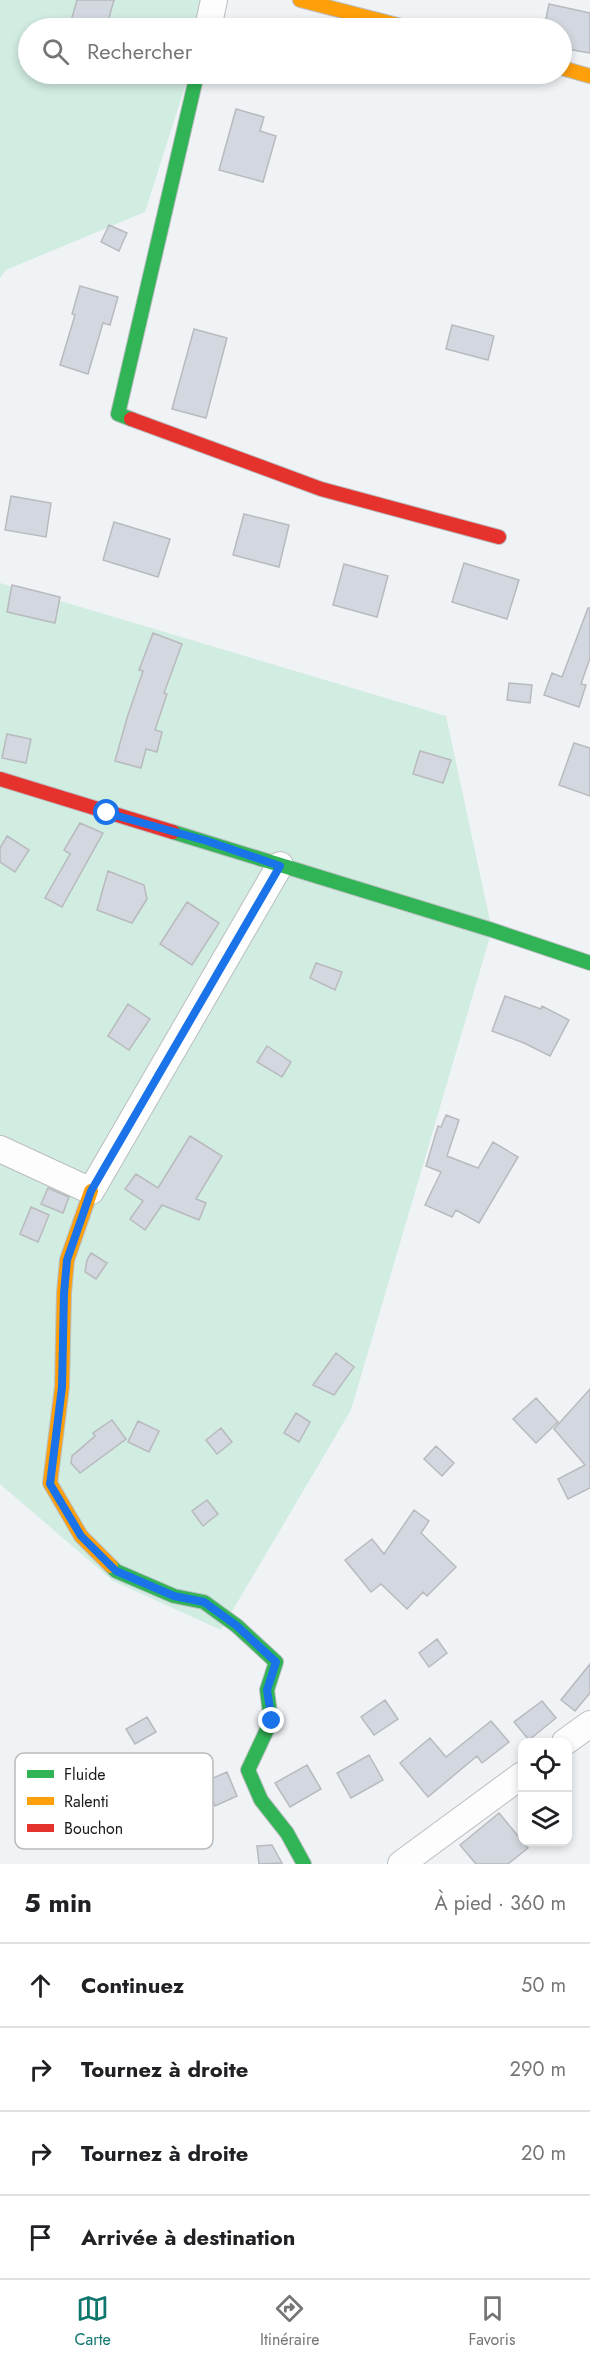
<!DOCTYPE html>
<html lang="fr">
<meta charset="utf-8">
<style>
body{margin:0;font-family:Jost,sans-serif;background:#f2f2f2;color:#202124}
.controls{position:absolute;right:18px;bottom:18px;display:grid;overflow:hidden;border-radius:12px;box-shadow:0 3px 9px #0003}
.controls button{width:54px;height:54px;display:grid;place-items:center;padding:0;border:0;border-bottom:2px solid #e0e0e0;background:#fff;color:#202124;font:30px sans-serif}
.stop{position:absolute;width:18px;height:18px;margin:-14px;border:4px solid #1a73e8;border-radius:50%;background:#fff}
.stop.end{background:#1a73e8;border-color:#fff;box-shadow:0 2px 6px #0008}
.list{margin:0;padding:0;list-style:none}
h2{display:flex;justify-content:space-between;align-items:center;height:78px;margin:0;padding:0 24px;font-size:26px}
h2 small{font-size:20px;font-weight:400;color:#757577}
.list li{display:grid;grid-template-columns:39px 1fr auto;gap:18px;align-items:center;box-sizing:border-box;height:84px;padding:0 24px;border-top:2px solid #e0e0e0}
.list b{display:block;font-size:22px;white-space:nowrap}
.list em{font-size:20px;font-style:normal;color:#757577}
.icon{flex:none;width:33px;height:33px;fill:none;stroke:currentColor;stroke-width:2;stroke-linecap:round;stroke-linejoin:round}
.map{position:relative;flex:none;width:590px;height:1864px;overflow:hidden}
.search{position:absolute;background:#fff;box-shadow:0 3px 9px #0003;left:18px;right:18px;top:18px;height:66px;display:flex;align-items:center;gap:15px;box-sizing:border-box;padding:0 21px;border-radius:33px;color:#757577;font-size:22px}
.sheet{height:414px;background:#fff}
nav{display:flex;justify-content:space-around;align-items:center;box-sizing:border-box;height:84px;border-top:2px solid #e0e0e0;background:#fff;font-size:16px;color:#757577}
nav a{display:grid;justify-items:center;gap:3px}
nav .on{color:#0f766e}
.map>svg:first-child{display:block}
.green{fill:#d1ece1}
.building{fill:#d3d7df;stroke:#b8babd;stroke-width:1.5}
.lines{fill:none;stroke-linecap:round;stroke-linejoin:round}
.street-casing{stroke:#bbbec0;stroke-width:28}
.fast-casing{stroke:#bbbec0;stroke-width:16}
.slow-casing{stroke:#bbbec0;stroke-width:16}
.jam-casing{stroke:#bbbec0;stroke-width:16}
.street{stroke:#fdfdfe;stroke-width:26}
.fast{stroke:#30b455;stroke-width:14}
.slow{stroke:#ff9f0a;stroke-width:14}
.jam{stroke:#e5322d;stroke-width:14}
.route{stroke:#1a73e8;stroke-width:8}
.key{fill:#fff;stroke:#bababb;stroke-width:1.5}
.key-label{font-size:16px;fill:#181a1b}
</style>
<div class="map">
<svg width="590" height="1864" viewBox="0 0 590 1864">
<rect width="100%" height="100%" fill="#f0f3f6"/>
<path class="green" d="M0,0H212L203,28H28V74H189L145,212L6,270L0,278Z
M0,583L446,716L492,930L351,1410L221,1630L113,1581L0,1484Z"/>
<path class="building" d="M77,0H114L106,28H69Z
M549,4L590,13V53L561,48V28H544Z
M236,109L264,117L260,131L276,136L263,182L219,170Z
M109,225L127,233L119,251L101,242Z
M80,286L118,297L110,325L103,323L88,374L60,365L75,315L72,314Z
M452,325L494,336L488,360L446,349Z
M194,329L227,338L206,418L172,409Z
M11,496L51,503L46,537L5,530Z
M244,514L289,525L279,567L233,555Z
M114,522L170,539L158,577L103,560Z
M464,563L519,580L507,619L452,602Z
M344,564L388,576L377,617L333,605Z
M12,585L60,597L55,623L7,612Z
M588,608H590V658L581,684L586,685L579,707L544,695L552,673L562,677Z
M153,633L182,644L164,693L167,694L155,730L162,732L157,752L146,749L141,768L115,761L127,718L143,671L139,670Z
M509,683L532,685L530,703L507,700Z
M7,734L31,739L26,763L2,758Z
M574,743L590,748V796L559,785Z
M420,751L451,760L443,783L413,774Z
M80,823L103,833L62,907L45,898L70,854L64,850Z
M7,836L29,850L15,872L0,862V848Z
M108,871L144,885L147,899L132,923L97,910Z
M187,902L219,923L192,965L160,944Z
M316,963L342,972L335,990L310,978Z
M505,996L541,1009L542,1006L569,1020L550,1056L524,1043L492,1031Z
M128,1004L150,1019L129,1050L108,1036Z
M267,1046L291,1062L282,1077L257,1062Z
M446,1115L459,1120L447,1156L478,1168L493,1142L518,1157L479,1223L456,1210L452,1217L425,1205L441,1172L426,1166L438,1126L441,1127Z
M190,1136L222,1156L196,1199L206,1203L199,1220L162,1205L145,1230L130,1219L143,1201L125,1189L136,1174L158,1188Z
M48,1188L69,1197L63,1213L41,1204Z
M31,1207L49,1215L38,1242L20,1234Z
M91,1253L107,1263L96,1279L85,1272L87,1260Z
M336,1353L354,1367L334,1395L313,1385Z
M590,1389V1488L568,1499L558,1479L585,1465L554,1429Z
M536,1398L558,1422L536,1443L513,1419Z
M296,1413L310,1422L299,1442L284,1433Z
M112,1420L126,1439L80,1473L71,1463L72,1456L95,1436L93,1433Z
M138,1421L159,1431L149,1452L128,1442Z
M221,1428L232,1442L217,1454L206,1440Z
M436,1446L454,1463L442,1476L424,1459Z
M207,1500L218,1514L203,1526L192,1511Z
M414,1510L429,1521L421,1533L456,1567L427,1596L423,1592L407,1609L381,1584L371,1592L345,1560L372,1539L384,1554Z
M437,1639L447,1653L429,1667L419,1653Z
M590,1664V1693L575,1711L561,1700Z
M385,1700L398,1719L374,1735L361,1717Z
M542,1701L556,1718L529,1740L514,1722Z
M147,1717L156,1732L135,1744L126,1729Z
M491,1721L509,1742L482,1763L477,1756L428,1797L400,1763L430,1738L446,1757Z
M369,1755L383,1780L351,1798L337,1773Z
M307,1765L321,1789L290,1807L275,1783Z
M227,1772L237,1796L215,1806L204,1782Z
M499,1813L528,1848L508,1864H476L460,1845Z
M272,1845L282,1863L259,1864L257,1846Z"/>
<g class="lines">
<defs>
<path id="street" d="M208,28L214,0
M0,1149L91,1191L280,865
M565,1742L590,1724
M401,1864L522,1775"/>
<path id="fast" d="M131,419L118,414L197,74
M173,832L492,930L590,963
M111,1566L116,1571L174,1596L204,1602L237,1626L276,1662L267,1690L271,1721L248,1770L261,1800L287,1833L304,1864"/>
<path id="slow" d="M300,0L409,28
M562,68L590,76
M91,1191L67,1260L64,1293L62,1387L50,1483L81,1536L111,1566"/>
<path id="jam" d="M131,419L321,489L499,537
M0,779L173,832"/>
</defs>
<use href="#street" class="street-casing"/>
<use href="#fast" class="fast-casing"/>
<use href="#slow" class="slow-casing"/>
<use href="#jam" class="jam-casing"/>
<use href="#street" class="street"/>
<use href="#fast" class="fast"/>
<use href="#slow" class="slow"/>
<use href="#jam" class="jam"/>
</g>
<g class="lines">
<path class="route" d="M107,813L207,841L280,866L91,1191L67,1260L64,1293L62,1387L50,1484L81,1536L116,1571L174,1596L204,1602L237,1626L276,1662L267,1690L272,1721"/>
</g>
<rect x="15" y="1753" width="198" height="96" rx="9" class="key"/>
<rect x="27" y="1770" width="27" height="8" fill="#30b455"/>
<rect x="27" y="1797" width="27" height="8" fill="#ff9f0a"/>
<rect x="27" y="1824" width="27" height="8" fill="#e5322d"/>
<g class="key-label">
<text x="64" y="1780">Fluide</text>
<text x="64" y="1807">Ralenti</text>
<text x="64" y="1834">Bouchon</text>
</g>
</svg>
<div class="controls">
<button><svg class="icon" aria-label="locate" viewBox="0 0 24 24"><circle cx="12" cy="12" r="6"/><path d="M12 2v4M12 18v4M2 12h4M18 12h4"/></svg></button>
<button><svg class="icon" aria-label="layers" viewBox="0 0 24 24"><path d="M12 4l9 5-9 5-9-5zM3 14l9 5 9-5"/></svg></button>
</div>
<div class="stop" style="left:107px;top:813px"></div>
<div class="stop end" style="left:272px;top:1721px"></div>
<div class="search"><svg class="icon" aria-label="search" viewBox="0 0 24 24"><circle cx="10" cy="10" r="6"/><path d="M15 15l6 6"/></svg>Rechercher</div>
</div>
<section class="sheet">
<h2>5 min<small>À pied · 360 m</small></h2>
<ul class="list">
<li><svg class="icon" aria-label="ahead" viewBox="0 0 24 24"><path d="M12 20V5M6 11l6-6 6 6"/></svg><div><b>Continuez</b></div><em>50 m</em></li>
<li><svg class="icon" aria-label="right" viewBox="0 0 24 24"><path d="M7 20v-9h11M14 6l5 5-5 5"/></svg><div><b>Tournez à droite</b></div><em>290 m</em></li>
<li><svg class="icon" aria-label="right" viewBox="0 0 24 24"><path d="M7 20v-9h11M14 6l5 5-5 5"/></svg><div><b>Tournez à droite</b></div><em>20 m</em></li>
<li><svg class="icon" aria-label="arrive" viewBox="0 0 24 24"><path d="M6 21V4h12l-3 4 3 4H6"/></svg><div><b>Arrivée à destination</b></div></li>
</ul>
</section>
<nav>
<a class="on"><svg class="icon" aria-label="map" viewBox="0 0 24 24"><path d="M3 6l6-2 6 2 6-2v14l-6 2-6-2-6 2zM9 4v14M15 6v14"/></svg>Carte</a>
<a><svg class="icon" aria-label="directions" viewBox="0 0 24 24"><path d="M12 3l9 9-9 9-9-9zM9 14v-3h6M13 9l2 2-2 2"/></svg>Itinéraire</a>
<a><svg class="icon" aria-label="saved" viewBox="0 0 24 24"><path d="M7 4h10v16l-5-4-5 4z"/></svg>Favoris</a>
</nav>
